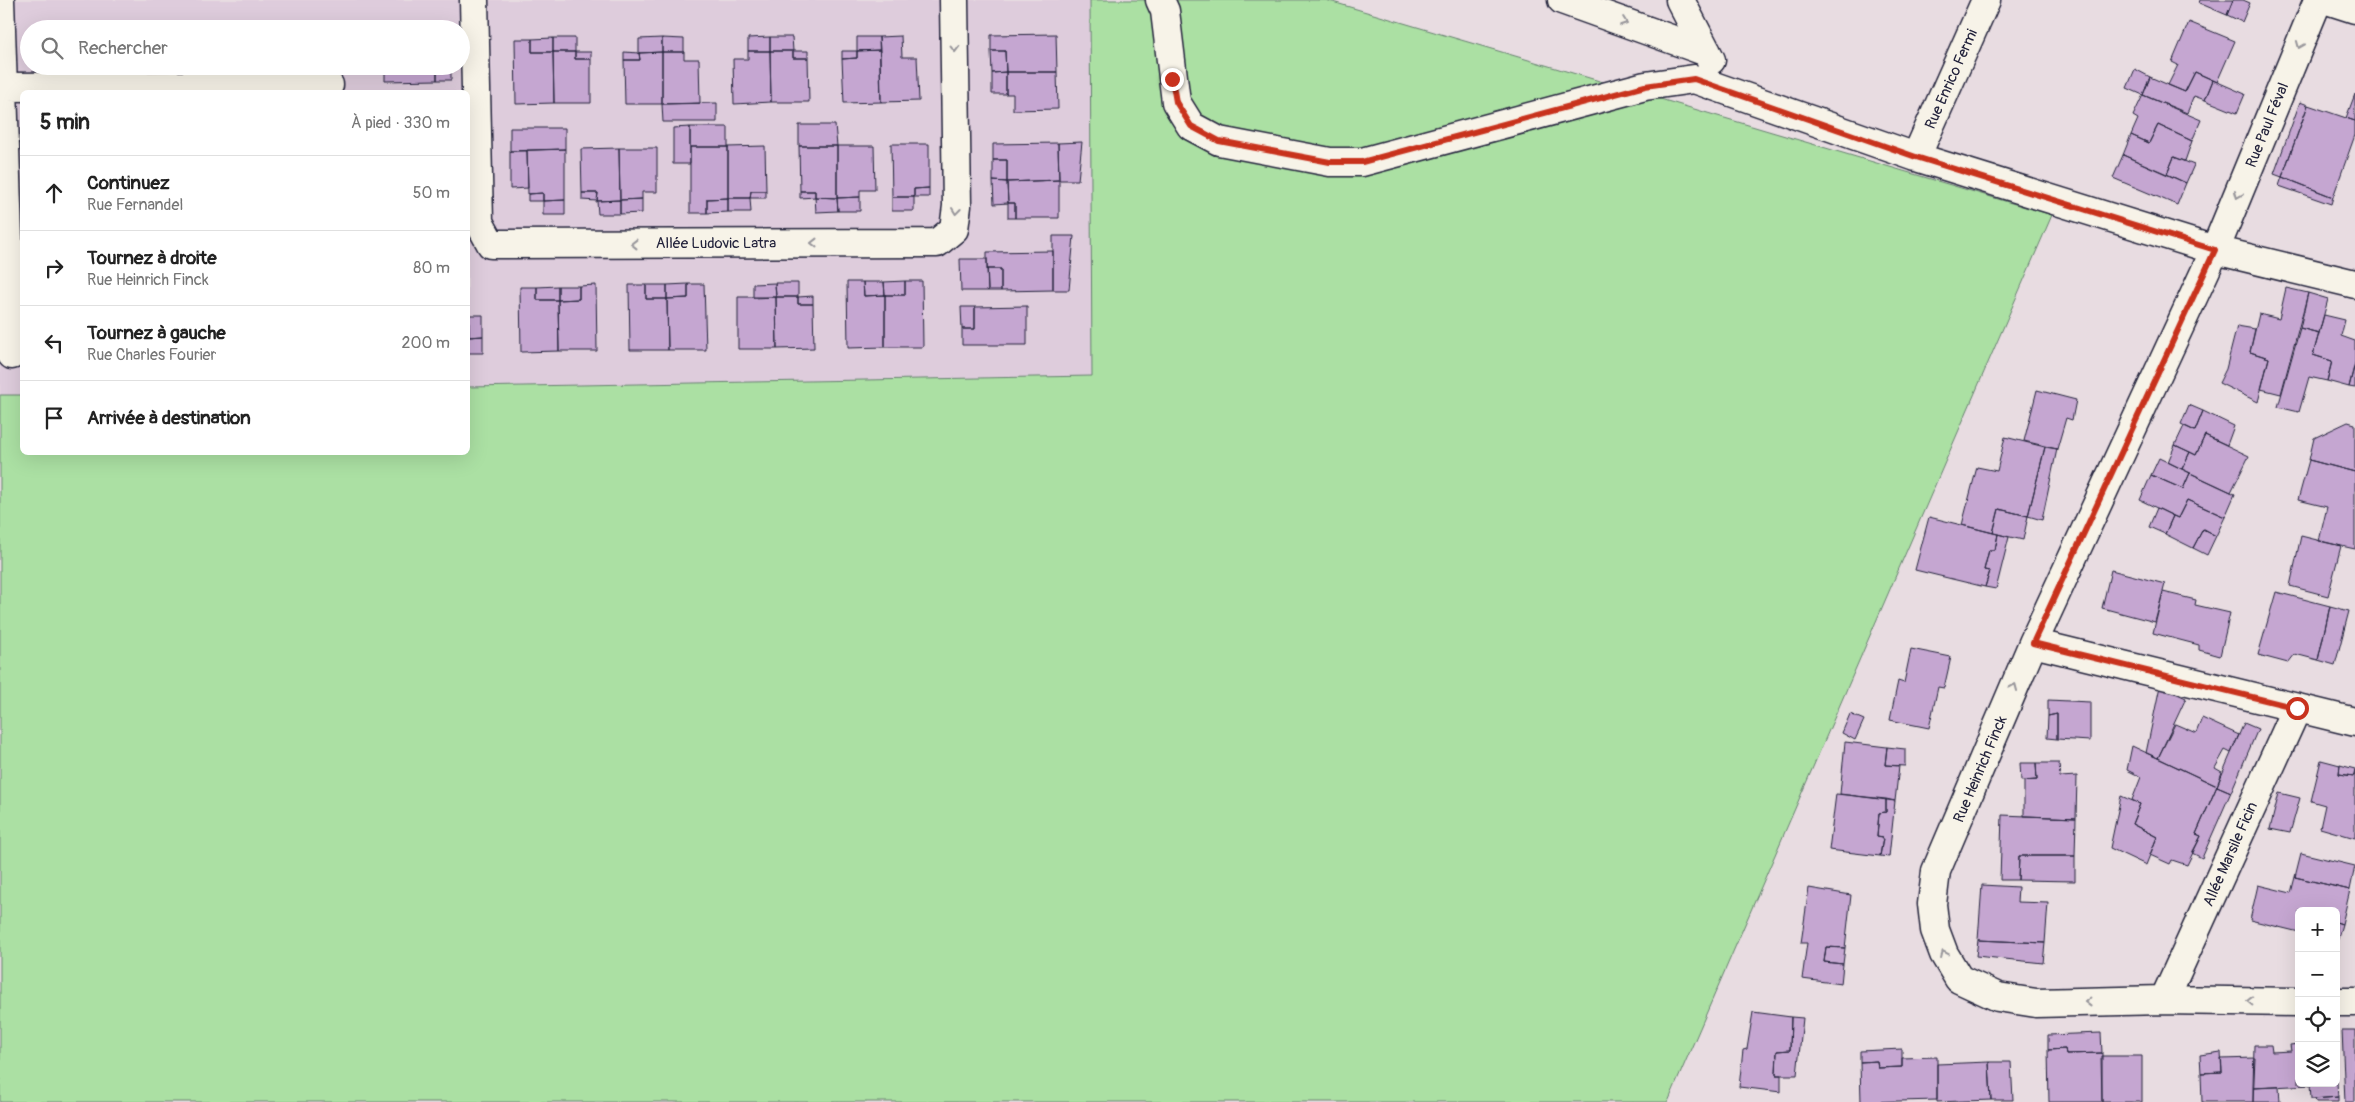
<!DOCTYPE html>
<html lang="fr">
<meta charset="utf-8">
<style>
body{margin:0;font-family:Pangolin,sans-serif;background:#f6f6f6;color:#222}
.controls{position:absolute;right:15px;bottom:15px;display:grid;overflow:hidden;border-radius:8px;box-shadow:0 5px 20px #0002}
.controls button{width:45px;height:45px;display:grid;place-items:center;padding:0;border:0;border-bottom:1px solid #e0e0e0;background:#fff;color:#222;font:25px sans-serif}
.stop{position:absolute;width:15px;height:15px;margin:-11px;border:4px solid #c8321e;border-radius:50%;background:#fff}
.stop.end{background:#c8321e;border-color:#fff;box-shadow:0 1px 5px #0008}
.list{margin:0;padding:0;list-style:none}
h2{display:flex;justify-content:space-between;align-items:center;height:65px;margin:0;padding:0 20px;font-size:21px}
h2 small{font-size:16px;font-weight:400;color:#767676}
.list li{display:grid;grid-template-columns:32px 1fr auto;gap:15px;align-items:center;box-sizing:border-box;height:75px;padding:0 20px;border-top:1px solid #e0e0e0}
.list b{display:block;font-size:19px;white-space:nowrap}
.list p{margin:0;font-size:16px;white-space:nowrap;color:#767676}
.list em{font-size:16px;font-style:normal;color:#767676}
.icon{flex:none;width:28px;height:28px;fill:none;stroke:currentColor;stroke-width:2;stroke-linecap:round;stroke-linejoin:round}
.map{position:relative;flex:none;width:2355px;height:1102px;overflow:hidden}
.search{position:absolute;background:#fff;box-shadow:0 5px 20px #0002;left:20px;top:20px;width:450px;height:55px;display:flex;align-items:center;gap:12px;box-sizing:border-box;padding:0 18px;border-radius:28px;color:#767676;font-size:19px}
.panel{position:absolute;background:#fff;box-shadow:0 5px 20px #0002;left:20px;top:90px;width:450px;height:365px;border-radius:8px}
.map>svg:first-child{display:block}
.built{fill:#deccdc;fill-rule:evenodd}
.green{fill:#abe0a3;stroke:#66816f}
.building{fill:#c5a6d1;stroke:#22223b}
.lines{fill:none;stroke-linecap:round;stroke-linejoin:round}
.minor-casing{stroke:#22223b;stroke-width:31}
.minor{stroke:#f7f3e8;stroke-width:28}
.oneway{stroke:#97959a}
.route{stroke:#c8321e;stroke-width:6}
.labels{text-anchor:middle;stroke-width:5;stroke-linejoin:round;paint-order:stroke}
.street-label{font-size:15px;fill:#22223b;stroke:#f7f3e8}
</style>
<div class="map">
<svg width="2355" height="1102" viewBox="0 0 2355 1102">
<rect width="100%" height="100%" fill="#e8dce1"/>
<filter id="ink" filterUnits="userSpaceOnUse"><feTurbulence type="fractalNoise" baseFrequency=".02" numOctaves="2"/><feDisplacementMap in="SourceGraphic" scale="10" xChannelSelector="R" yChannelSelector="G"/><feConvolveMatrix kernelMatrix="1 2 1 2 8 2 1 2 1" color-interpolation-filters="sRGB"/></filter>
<g filter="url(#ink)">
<path class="built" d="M0,0H1090L1093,376L468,387V92H22V395H0ZM29,29H461V66H29Z"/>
<path class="green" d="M1090,0H1326L2052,215L1668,1102H0V395H22V452H468V387L1092,376Z"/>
<path class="building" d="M2200,0H2233L2227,15L2199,3Z
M2233,0H2243L2250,3L2242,22L2227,15Z
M2189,22L2235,41L2217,82L2195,72L2185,92L2168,85L2178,65L2172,62Z
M1056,34L1057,72H1006L1005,51H991V35Z
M901,36L902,57H917L919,101L881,102L879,37Z
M770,37V51H748V38Z
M770,37H792L793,51H770Z
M857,37H879L880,50L857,51Z
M553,38H575V52H553Z
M553,38V52H532V39Z
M662,38L684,39V52H662Z
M662,38V52L639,53V39Z
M515,39H532V52H553L554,103L516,104Z
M880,50L881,102L844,103L842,59L857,58V51Z
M748,51H770L771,102L734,104L733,59H748Z
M770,51H793V58H808L809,102H771Z
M793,51H808V58H793Z
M842,51H857V58L842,59Z
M991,51H1005L1006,72L992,73Z
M553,52H575V59H591V103H554Z
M575,52H591V59H575Z
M624,52L639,53L640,60H624Z
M662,52H684V59H699L700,103L662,104Z
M662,52V104H625L624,60H640L639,53Z
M385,66H437V80L385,81Z
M437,66H451V80H437Z
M2135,69L2150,77L2143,95L2127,88Z
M1006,72V94H992V73Z
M1006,72H1057L1058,109L1013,110V94H1006Z
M2195,72L2213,80L2205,100L2194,96L2187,113L2143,95L2150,77L2185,92Z
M2213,80L2245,94L2237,113L2205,100Z
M2355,94V121L2346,118Z
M2143,95L2201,120L2192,141L2158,125L2149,143L2131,135L2138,119L2133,116Z
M2300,102L2308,105L2282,177L2274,174Z
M717,103V122H663L662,104Z
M2308,105L2355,121V135L2333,197L2282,177Z
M799,125H835L837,146H799Z
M2158,125L2192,141L2185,161L2174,157L2167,174L2123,155L2131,135L2149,143Z
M690,127H728V147H690Z
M690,127V164H673V128Z
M510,128H565V149L510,151Z
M1082,142L1078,180H1059L1058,143Z
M1058,143L1059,180L1007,182V160H993V144Z
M891,144H929V188L914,189V197H892Z
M765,146L766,191H751L750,198H728V147Z
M799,146H837V198L815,197V191H800Z
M837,146H874L875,190H860V197L837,198Z
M690,147H728V198L707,199V213H690Z
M619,148L620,200L597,201L598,193H582L581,149Z
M619,148H657V192H642V199L620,200Z
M565,149V200L543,201V193L528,194L527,150Z
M510,151H527L528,188L510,189Z
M2123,155L2186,183L2177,205L2113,178Z
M2174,157L2194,165L2186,183L2167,174Z
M993,160H1007V182L993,181Z
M2282,177L2333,197L2331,204L2279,186Z
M1059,180V218H1015V203H1008L1007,182Z
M993,181L1007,182L1008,203L994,204Z
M929,188V197H914V189Z
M751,191H766V198H750Z
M800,191H815V197L800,198Z
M543,193V201H528V194Z
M582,193H598L597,201L582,200Z
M815,197L837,198L838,211L816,212Z
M860,197V211H838L837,198Z
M892,197H914V211H892Z
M728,198H750L751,212H728Z
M728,198V212L707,213V199Z
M642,199V213L620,214V200Z
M565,200V215H543V201Z
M620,200V214H598L597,201Z
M1008,203H1015V218H1008Z
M1053,236H1074L1069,290H1053Z
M1053,251V290L1001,291V269H987V252Z
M960,259H987L988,291H961Z
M987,269H1001V291H988Z
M905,281V295H885L884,282Z
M905,281H922L923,347H885V295H905Z
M847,282H863L864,296L885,295V347L848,348Z
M863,282H884L885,295L864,296Z
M775,283H798V297H776Z
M775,283L776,297L753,298V284Z
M688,284V298L667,299V285Z
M688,284H704L706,350H668L667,299L688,298Z
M596,285L597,351H559L558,300L579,299V286Z
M629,285H646V299H667L668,350H630Z
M646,285H667V299H646Z
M558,286V300H537V287Z
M558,286H579V299L558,300Z
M520,287H537V300H558L559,351L521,352Z
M2286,288L2308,293L2281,394L2261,389L2269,358L2250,352L2259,314L2279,319Z
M2308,293L2328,299L2319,333L2300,328Z
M813,296V304H798V297Z
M738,297H776L777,349H738Z
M776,297H798V304H813L814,348L777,349Z
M1027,306V345H962V329H975V307Z
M961,307H975V329H962Z
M468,315L469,337L483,336V353H468Z
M469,315H483V336L469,337Z
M2324,315L2345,320L2341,336L2355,341V363L2349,387L2327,381L2332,361L2313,355Z
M2237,326L2255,329L2250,352L2269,358L2258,402L2219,383L2226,369Z
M2300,328L2319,333L2313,355L2332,361L2327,381L2309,377L2299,412L2278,407Z
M2355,363V388L2349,387Z
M2037,390L2076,400L2072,420L2066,418L2057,449L2024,441Z
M2189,405L2203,411L2195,431L2181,424Z
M2203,411L2234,426L2227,445L2205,435L2196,455L2175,445L2184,426L2195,431Z
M2348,422L2355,424V472L2309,460L2314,438Z
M2205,435L2249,456L2231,492L2182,469L2190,452L2196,455Z
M2005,437L2045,447L2028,516L1999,509L1993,533L1962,525L1977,467L1997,471Z
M2175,445L2190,452L2182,469L2168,462Z
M2045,447L2057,449L2042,520L2028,516Z
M2159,458L2190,473L2183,489L2151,475Z
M2309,460L2355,472V549L2319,541L2327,507L2298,500Z
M2190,473L2235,494L2225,517L2187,500L2178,518L2140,500L2151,475L2183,489Z
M2187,500L2225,517L2216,536L2203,529L2193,548L2165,534L2173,516L2178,518Z
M2157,508L2173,516L2165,534L2149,527Z
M1999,509L2028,516L2023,540L1993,533Z
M1929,517L1998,534L1995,550H1989L1984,570L1990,571L1985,587L1915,570Z
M2203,529L2216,536L2207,555L2193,548Z
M1998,534L2009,537L1996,589L1985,587L1990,571L1984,570L1989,550H1995Z
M2301,536L2341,546L2328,596L2290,586Z
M2111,570L2165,584L2155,622L2102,608Z
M2163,592L2196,600L2195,605L2230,613L2220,656L2199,650V645L2153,633Z
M2276,592L2330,606L2318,660L2295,654L2288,663L2258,655Z
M2330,606L2349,611L2335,665L2318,660Z
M1911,649L1951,657L1944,688L1938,687L1929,728L1890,720L1898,681L1904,683Z
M2160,686L2186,698L2158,758L2146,753Z
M2048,700L2090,702V741L2057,739V714L2048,716Z
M1850,714L1864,720L1855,740L1842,733Z
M2057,714V739L2047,738L2048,716Z
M2202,718L2239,735L2231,753L2225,750L2215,768L2222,772L2217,786L2158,758L2175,724L2196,733Z
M2244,723L2258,729L2231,792L2217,786Z
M1845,742L1887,747L1885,765L1899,766L1895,801L1840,794Z
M2132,746L2217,786L2196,834L2201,836L2187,865L2172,860L2170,864L2150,855L2157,837L2132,824L2140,804L2132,800L2141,777L2127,770Z
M1887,747L1905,749V766L1885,765Z
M2321,760L2340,765L2339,774L2354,776L2355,770V838L2320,828L2325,805L2311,801Z
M2020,763H2036L2037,780L2021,781Z
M2036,763H2059L2060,777L2077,776L2076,818L2024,816V781L2037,780Z
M2340,765L2355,769L2354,776L2339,774Z
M2217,786L2231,792L2202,858L2192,853L2201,836L2196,834Z
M2279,793L2300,798L2290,833L2270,829Z
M1836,794L1886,799V812L1879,813L1877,837L1883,838L1880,856L1829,850Z
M2121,796L2140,804L2132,824L2157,837L2146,865L2110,848Z
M1886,799L1895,801L1889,857L1880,856L1883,838L1877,837L1879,813L1886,812Z
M2002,815L2076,818L2075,856H2019L2018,880H2000Z
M2301,853L2355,866L2350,890L2295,877Z
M2019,856H2075V881L2018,880Z
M2295,877L2350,890L2342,924L2336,922V911H2299V932L2250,920L2258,885L2291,893Z
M1982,885L2018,887L2017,902L2048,903L2045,943L1978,940Z
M1809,888L1851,895L1845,948L1826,947L1824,962L1843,964L1841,984L1802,979L1807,943H1801Z
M2336,922L2342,924L2337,942H2336Z
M1978,940L2045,943L2043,963L1976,956Z
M1826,947L1845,948L1843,964L1824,962Z
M1753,1012L1791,1017L1790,1050L1777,1051L1776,1075H1781V1092L1739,1087L1743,1050L1747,1049Z
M1791,1017L1803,1018L1797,1075H1776L1777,1051L1790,1050Z
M2342,1030H2355V1102H2345Z
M2101,1033L2102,1053L2066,1054L2065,1049L2048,1050V1035Z
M2299,1044V1083L2310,1085L2253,1088L2254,1045H2271L2272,1052L2291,1051L2290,1045Z
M1902,1049V1067L1878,1068L1877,1061L1860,1062V1051Z
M2065,1049L2066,1054L2102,1053V1102H2049L2048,1050Z
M2221,1052L2222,1072L2201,1073L2200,1055Z
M2101,1056H2142V1102H2102Z
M1937,1057V1100L1861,1102L1860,1062L1877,1061L1878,1068L1902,1067V1058Z
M2255,1058L2253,1102H2202L2201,1073L2222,1072L2221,1059Z
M1989,1062H2011L2013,1100H1991Z
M1989,1062L1991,1100L1937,1102V1064Z
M2336,1068L2338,1097L2311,1099L2310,1083H2336Z
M2279,1087L2280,1102H2253V1088Z
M2338,1097V1102H2316L2315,1099Z"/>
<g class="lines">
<defs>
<path id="minor" d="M0,0L12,355
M474,0L479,222L491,244L937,243L954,229L957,206L954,0
M1160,0L1165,11L1176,102L1191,126L1219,141L1330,162H1362L1645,86L1694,79L1916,157L2215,250L2355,284
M1562,0L1707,52
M1680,0L1711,60
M2327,0L2355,9
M4,87L329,85
M1916,157L1986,0
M2033,643L2355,722
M2164,1000L2297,708
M2299,1002L2164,1000L2036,1003L1998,997L1959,979L1944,954L1935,930L1932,904L1936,871L2033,643L2215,250L2318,0
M2336,1002H2355"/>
</defs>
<use href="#minor" class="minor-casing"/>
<use href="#minor" class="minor"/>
</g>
<defs><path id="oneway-chevron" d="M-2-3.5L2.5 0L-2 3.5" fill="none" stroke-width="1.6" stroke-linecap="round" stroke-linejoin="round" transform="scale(1.25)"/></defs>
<g class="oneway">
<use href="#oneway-chevron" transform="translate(1624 22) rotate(20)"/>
<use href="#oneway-chevron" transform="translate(2300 45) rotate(112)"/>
<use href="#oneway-chevron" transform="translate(955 49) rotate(89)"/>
<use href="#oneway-chevron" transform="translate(2238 195) rotate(112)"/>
<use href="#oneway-chevron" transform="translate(956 211) rotate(97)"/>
<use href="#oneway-chevron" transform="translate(814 243) rotate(180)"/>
<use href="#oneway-chevron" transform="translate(634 244) rotate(180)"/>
<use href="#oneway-chevron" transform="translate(2014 687) rotate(-67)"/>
<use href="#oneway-chevron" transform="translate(1944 954) rotate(-115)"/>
<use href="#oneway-chevron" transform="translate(2250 1001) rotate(-179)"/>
<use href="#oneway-chevron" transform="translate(2088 1002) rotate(179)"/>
</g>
</g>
<g class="lines" filter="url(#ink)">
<path class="route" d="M1172,79L1176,102L1191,126L1219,141L1330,162H1362L1645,86L1694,79L1916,157L2215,250L2033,643L2297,708"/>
</g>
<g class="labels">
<g class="street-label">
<text transform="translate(1951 79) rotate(-66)" y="5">Rue Enrico Fermi</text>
<text transform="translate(2267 125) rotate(-68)" y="5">Rue Paul Féval</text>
<text x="716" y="248">Allée Ludovic Latra</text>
<text transform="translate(1980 769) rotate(-67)" y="5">Rue Heinrich Finck</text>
<text transform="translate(2230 854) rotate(-66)" y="5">Allée Marsile Ficin</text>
</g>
</g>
</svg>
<div class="controls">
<button>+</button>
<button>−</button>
<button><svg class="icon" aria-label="locate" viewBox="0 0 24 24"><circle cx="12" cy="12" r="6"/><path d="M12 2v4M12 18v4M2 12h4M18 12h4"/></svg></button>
<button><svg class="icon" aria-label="layers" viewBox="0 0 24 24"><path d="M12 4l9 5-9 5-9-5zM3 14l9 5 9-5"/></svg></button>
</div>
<div class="stop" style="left:2297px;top:708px"></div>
<div class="stop end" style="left:1172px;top:79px"></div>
<div class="search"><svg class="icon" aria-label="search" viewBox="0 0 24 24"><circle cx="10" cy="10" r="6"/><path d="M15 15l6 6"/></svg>Rechercher</div>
<section class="panel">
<h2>5 min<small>À pied · 330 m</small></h2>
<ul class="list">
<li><svg class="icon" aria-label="ahead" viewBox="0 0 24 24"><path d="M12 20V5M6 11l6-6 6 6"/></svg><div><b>Continuez</b><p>Rue Fernandel</p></div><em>50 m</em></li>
<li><svg class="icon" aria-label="right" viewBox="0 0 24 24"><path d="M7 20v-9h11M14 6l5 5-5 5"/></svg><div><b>Tournez à droite</b><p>Rue Heinrich Finck</p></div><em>80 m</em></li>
<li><svg class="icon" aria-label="left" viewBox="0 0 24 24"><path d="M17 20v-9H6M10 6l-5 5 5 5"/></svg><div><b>Tournez à gauche</b><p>Rue Charles Fourier</p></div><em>200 m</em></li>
<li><svg class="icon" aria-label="arrive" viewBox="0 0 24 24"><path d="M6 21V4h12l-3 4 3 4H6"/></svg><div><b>Arrivée à destination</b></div></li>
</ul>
</section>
</div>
